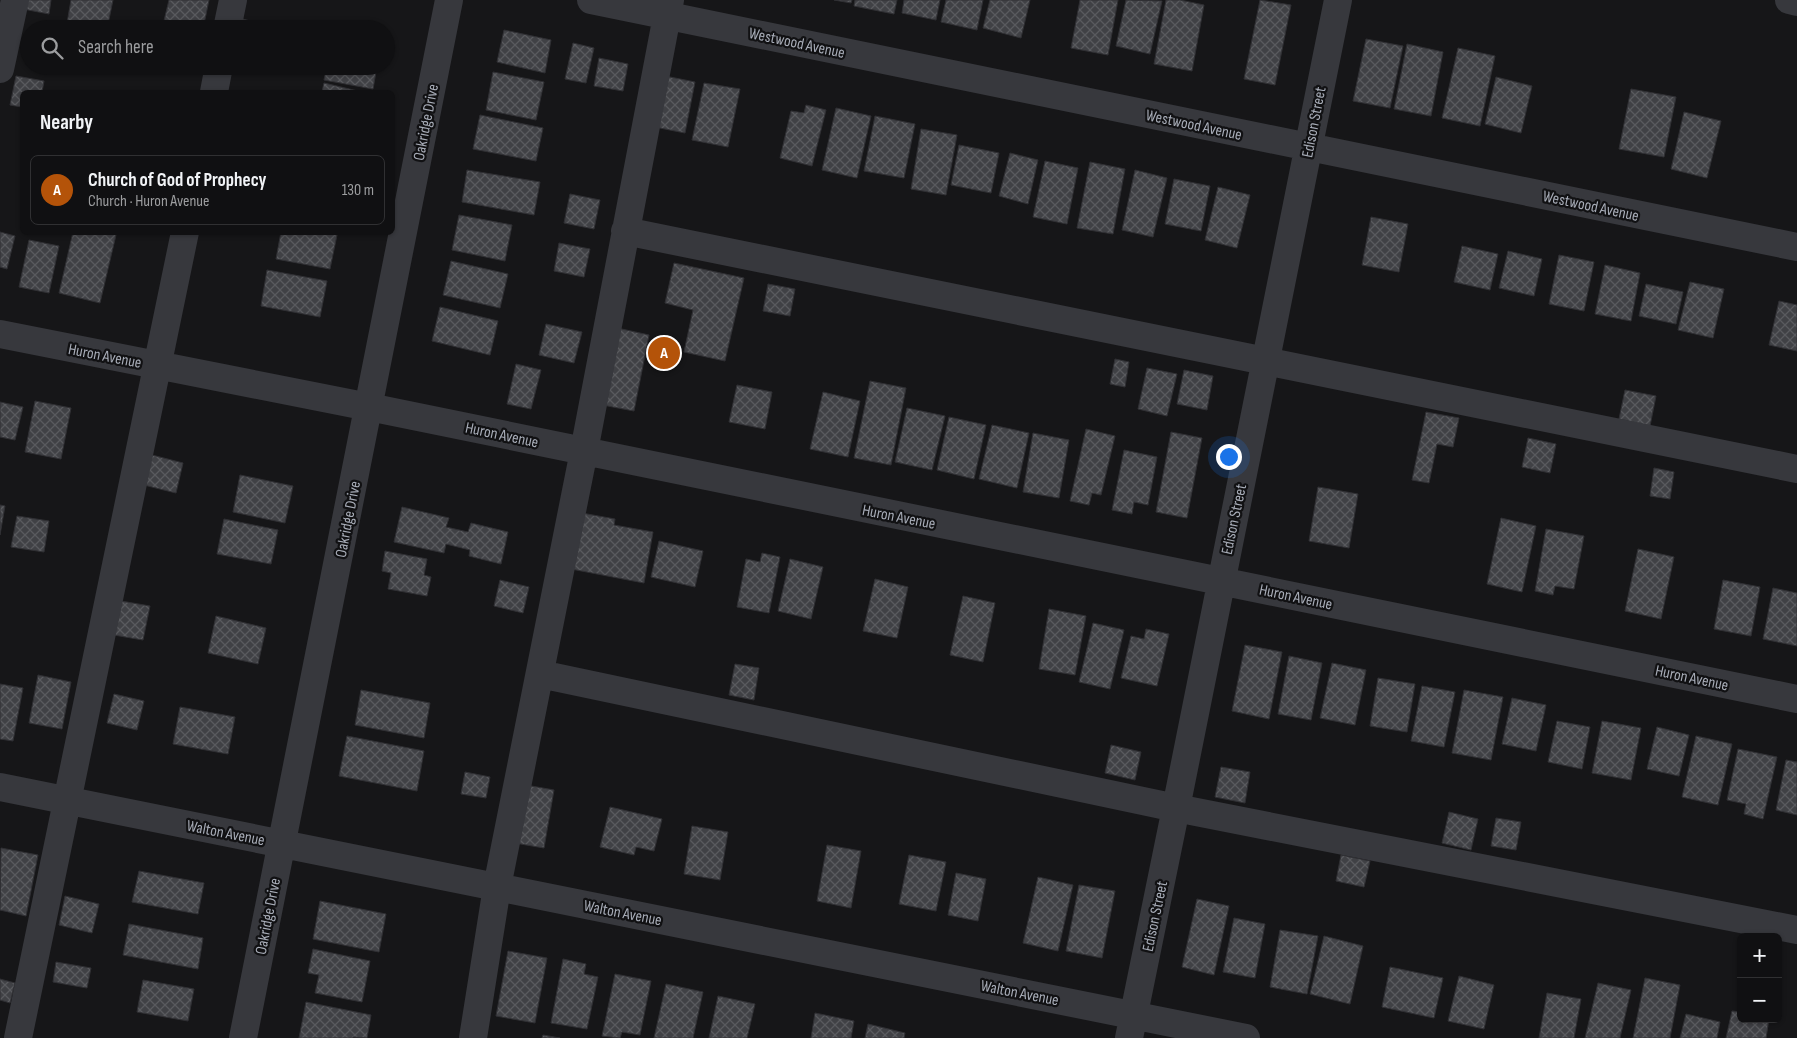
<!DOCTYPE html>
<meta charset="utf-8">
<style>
body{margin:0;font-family:"Sofia Sans Condensed",sans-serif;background:#1e1e20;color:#f1f3f6}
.controls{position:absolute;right:15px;bottom:15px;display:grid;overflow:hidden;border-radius:8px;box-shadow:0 1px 4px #0004}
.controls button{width:45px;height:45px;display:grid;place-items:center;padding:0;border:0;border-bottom:1px solid #303032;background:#101012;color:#f1f3f6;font:25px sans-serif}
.you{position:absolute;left:1228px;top:456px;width:18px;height:18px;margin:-12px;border:4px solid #fff;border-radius:50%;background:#1a73e8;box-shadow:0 0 0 8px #1a73e833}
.badge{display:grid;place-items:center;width:32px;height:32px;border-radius:50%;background:#b45309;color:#fff;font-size:16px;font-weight:700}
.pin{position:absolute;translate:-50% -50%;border:2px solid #fff;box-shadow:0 1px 5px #0006}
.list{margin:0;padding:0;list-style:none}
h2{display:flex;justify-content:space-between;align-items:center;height:65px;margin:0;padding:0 20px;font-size:21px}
h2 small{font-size:16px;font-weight:400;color:#9c9d9f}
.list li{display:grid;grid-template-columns:32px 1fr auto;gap:15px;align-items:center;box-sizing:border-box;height:70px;margin:0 10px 10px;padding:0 10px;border:1px solid #303032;border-radius:8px}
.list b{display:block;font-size:19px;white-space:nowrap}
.list p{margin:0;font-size:16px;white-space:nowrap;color:#9c9d9f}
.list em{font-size:16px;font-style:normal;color:#9c9d9f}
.icon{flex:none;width:28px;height:28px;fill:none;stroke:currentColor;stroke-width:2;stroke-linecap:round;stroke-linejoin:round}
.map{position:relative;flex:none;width:1797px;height:1038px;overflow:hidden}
.search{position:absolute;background:#101012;box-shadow:0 1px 4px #0004;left:20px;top:20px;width:375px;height:55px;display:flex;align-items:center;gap:12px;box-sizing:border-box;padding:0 18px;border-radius:28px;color:#9c9d9f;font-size:19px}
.panel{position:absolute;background:#101012;box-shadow:0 1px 4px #0004;left:20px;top:90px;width:375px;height:145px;border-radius:8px}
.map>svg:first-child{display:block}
.building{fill:url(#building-cross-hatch);stroke:#303034}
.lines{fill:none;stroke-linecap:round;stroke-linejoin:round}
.minor{stroke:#37383d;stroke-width:28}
.labels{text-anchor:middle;stroke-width:4.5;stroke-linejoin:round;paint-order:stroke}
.street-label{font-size:16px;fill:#a8adb8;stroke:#111113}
</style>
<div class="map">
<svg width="1797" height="1038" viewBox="0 0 1797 1038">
<defs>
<pattern id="building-cross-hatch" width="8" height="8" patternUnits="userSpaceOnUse" patternTransform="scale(1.25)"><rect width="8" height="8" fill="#404145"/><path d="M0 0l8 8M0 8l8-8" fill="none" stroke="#595a5e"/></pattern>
</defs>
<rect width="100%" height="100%" fill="#161618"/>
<path class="building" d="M20,0H51L49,14L18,8Z
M71,0H113L107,29H66Z
M169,0H209L203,29H162Z
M834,0H852L851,3Z
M855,0H897L894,14L854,6Z
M904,0H940L936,20L902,13Z
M946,0H983L977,30L941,22Z
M990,0H1030L1021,38L983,28Z
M1080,0H1118L1108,55L1071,48Z
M1126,0L1162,1L1150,54L1116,46Z
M1166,0H1180L1204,5L1192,71L1154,64Z
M1260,0L1291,5L1275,85L1244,79Z
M239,18L265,25L264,29H236Z
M504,30L551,40L545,73L497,62Z
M1366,39L1403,46L1390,108L1353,101Z
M573,43L594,48L586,83L565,79Z
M1407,44L1443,52L1431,116L1394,109Z
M1458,48L1495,56L1480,126L1442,118Z
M599,58L628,64L623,91L594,86Z
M327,66H377L373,89L324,80Z
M493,72L544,82L536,120L486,110Z
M660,75L695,82L685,133L650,126Z
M16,76L44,81L42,92H22V107L10,105Z
M1496,77L1532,86L1521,133L1485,124Z
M324,83L362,92H322Z
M704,83L740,89L728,147L692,140Z
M1631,89L1676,97L1664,157L1619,149Z
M806,105L826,110L812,166L780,158L791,111L804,113Z
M836,108L871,116L857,178L822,170Z
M1684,112L1721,121L1707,178L1671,169Z
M480,115L543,128L536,161L473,149Z
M875,116L915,124L904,178L864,171Z
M921,129L957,135L946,195L911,189Z
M959,145L999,153L991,193L951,185Z
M1010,153L1038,160L1028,204L999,196Z
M1045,161L1078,168L1067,224L1033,217Z
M1090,162L1125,169L1113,234L1077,228Z
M467,170L540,182L534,215L462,202Z
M1135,170L1167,178L1153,237L1122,230Z
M1174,179L1210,186L1201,231L1165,224Z
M1218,187L1250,195L1237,248L1205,240Z
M570,194L600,200L594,229L564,223Z
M459,215L512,225L505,261L452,250Z
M1371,217L1408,224L1399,272L1362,265Z
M0,232L15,236L7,269L0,267Z
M73,232H106L116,235L100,303L59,293Z
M281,232H322L337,235L330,269L276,259Z
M29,240L59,246L49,293L19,287Z
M559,243L590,249L584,277L554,271Z
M1462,246L1498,254L1490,290L1454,282Z
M1508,251L1542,259L1534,296L1499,288Z
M1559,255L1594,262L1584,311L1549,304Z
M451,261L508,274L500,308L443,295Z
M674,263L744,278L725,361L684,352L693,310L665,303Z
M1605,265L1640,273L1631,321L1595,314Z
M267,270L327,281L320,317L261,306Z
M1690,282L1724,289L1713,338L1678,330Z
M768,284L795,289L790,316L763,311Z
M1646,284L1683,292L1676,324L1639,316Z
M1779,301L1797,305V351L1769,345Z
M440,307L498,321L490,355L432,341Z
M546,324L582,332L574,363L539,355Z
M608,326L649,335L634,411L592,403Z
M1115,359L1129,362L1125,387L1110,384Z
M516,364L541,370L531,409L507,404Z
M1147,368L1177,374L1167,416L1138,409Z
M1184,370L1213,376L1207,410L1177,404Z
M870,381L906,388L891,465L854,458Z
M737,385L772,392L765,429L729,422Z
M1625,390L1656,396L1650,426L1619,419Z
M823,392L860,401L848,457L810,449Z
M35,401L71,408L61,459L25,452Z
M0,402L23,407L15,440L0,437Z
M907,408L945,416L932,470L895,462Z
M1426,412L1459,418L1453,447L1437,444L1429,483L1412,480Z
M949,417L986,425L974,479L937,470Z
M992,425L1029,433L1017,488L979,479Z
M1086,429L1115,436L1101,495L1092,493L1089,505L1070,501Z
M1171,432L1202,438L1187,518L1156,512Z
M1033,433L1069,440L1059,498L1023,492Z
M1528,438L1556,444L1550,473L1522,467Z
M1124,450L1157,457L1148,505L1134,502L1132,514L1112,510Z
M152,455L183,463L176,493L144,485Z
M1654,468L1674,472L1670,499L1650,496Z
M240,475L293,486L285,523L233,512Z
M1318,487L1358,494L1349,548L1309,541Z
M0,505L5,506L0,535Z
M402,507L449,518L446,527L468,532L471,523L508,532L501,564L469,556L470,550L446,544L444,553L394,542Z
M576,512L615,519L614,525L653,532L644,583L566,568Z
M17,516L49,521L44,552L11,547Z
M1501,518L1536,526L1522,592L1487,584Z
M224,519L278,530L271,564L217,554Z
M1546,529L1584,536L1574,589L1555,586L1553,595L1535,591Z
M659,541L703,551L695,587L651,577Z
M1638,549L1674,557L1661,619L1625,611Z
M385,551L427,559L424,575L431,577L427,596L388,589L391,573L382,571Z
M762,553L780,557L769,613L737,607L746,559L760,562Z
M790,559L823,567L811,619L778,611Z
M875,579L908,587L897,638L863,631Z
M500,580L529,587L523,613L494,606Z
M1723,580L1760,587L1751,636L1714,629Z
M1773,588L1797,593V646L1763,639Z
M963,596L995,603L983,662L950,655Z
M115,600L150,606L143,640L108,634Z
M1049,609L1086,616L1075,675L1039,669Z
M216,616L266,628L258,664L208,653Z
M1093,623L1124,630L1110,689L1079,682Z
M1146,629L1169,634L1157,686L1121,678L1131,636L1144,639Z
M1245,645L1282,652L1269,719L1232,711Z
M1289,656L1322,663L1311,720L1278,714Z
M1332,663L1366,670L1355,725L1320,718Z
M735,664L759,668L754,700L729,695Z
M38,675L71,682L62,729L29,723Z
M1378,678L1415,684L1407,732L1370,726Z
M0,684L23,688L13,741L0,739Z
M1422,686L1455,692L1444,747L1411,741Z
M361,690L430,703L424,738L355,725Z
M1464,690L1503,697L1491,760L1452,753Z
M114,694L144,701L137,730L107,723Z
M1512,698L1546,705L1536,751L1502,744Z
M180,707L235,717L228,754L173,744Z
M1557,721L1590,727L1582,769L1548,762Z
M1602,721L1641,728L1631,780L1592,773Z
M1657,727L1689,735L1679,776L1647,769Z
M347,736L424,751L417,791L339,776Z
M1696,736L1732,744L1718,805L1682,797Z
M1111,745L1141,752L1135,780L1105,773Z
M1738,749L1777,757L1763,819L1744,814L1746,804L1727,800Z
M1786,760L1797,762V815L1776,810Z
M1221,767L1250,772L1245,803L1215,797Z
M465,772L490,777L486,798L461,794Z
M520,784L554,790L544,848L509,842Z
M610,807L662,819L654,851L636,847L634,855L600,847Z
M1449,812L1478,819L1471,850L1442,843Z
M1496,818L1521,822L1516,850L1491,846Z
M692,826L728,832L720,880L684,874Z
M827,845L861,851L851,908L817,901Z
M1,848L38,855L26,916L0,910Z
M909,855L946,862L936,911L899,904Z
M1341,855L1370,861L1364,887L1336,881Z
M139,871L204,883L198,914L132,902Z
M956,873L986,879L978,921L948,915Z
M1038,877L1073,885L1058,951L1023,943Z
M1079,885L1115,891L1102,958L1066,951Z
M65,896L99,904L92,933L59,925Z
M1197,899L1229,906L1214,975L1182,967Z
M320,901L386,914L379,952L313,939Z
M1234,918L1265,924L1255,978L1223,972Z
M129,924L203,938L198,969L123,955Z
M1280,930L1318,936L1307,994L1270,987Z
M1324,936L1363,946L1350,1004L1310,994Z
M313,949L370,961L362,1002L315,993L319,975L308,973Z
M508,951L547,958L535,1023L496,1016Z
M563,959L586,964L584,974L598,977L587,1029L551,1023Z
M56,962L91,968L87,988L53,982Z
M1390,967L1443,978L1434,1018L1382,1007Z
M615,974L651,981L640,1035L622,1032L620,1038L602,1036Z
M1459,976L1494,985L1484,1029L1448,1021Z
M1645,978L1680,985L1670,1038H1633Z
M0,979L15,983L10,1003L0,1000Z
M143,980L194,989L188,1021L137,1012Z
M1598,983L1631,990L1620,1038H1585Z
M666,984L703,992L693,1038H654Z
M1547,993L1581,999L1574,1038H1539Z
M718,996L755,1004L747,1038H709Z
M306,1002L371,1015L367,1038L353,1037V1038H299Z
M1732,1011L1741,1012V1019H1769L1766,1038H1726Z
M815,1013L854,1021L851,1038H811Z
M1686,1014L1720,1022L1717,1038H1680Z
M868,1024L905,1033L904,1038H865Z
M543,1035L560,1038H542Z"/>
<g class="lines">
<path class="minor" d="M591,0L1797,247
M1789,0L1797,2
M227,29L233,0
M0,69L15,0
M214,92L219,66
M625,231L1797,469
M0,334L369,407L1797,699
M540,674L1176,808L1797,930
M0,787L1246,1038
M18,1038L185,232
M243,1038L449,0
M473,1038L497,887L584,451L670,0
M1129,1038L1176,808L1338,0"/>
</g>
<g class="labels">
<g class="street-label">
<text transform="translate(797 42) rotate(12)" y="6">Westwood Avenue</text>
<text transform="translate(425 122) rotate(-79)" y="6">Oakridge Drive</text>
<text transform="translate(1313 122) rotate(-79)" y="6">Edison Street</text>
<text transform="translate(1194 124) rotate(12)" y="6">Westwood Avenue</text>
<text transform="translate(1591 205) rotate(12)" y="6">Westwood Avenue</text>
<text transform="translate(105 355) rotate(11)" y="6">Huron Avenue</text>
<text transform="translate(502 434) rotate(12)" y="6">Huron Avenue</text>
<text transform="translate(899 516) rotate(11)" y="6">Huron Avenue</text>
<text transform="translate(347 519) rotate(-79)" y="6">Oakridge Drive</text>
<text transform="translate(1233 519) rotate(-78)" y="6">Edison Street</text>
<text transform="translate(1296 596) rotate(12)" y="6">Huron Avenue</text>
<text transform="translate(1692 677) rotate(12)" y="6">Huron Avenue</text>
<text transform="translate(226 832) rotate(11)" y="6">Walton Avenue</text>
<text transform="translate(623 912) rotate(11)" y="6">Walton Avenue</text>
<text transform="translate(267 916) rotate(-79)" y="6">Oakridge Drive</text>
<text transform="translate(1154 916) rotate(-78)" y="6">Edison Street</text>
<text transform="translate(1020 992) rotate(11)" y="6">Walton Avenue</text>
</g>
</g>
</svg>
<div class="controls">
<button>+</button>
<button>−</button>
</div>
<div class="you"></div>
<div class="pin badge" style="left:664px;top:353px">A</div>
<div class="search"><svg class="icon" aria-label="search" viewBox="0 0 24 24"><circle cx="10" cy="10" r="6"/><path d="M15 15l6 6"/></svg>Search here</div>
<section class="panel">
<h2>Nearby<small></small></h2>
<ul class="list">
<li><span class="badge">A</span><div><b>Church of God of Prophecy</b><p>Church · Huron Avenue</p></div><em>130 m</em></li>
</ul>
</section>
</div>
